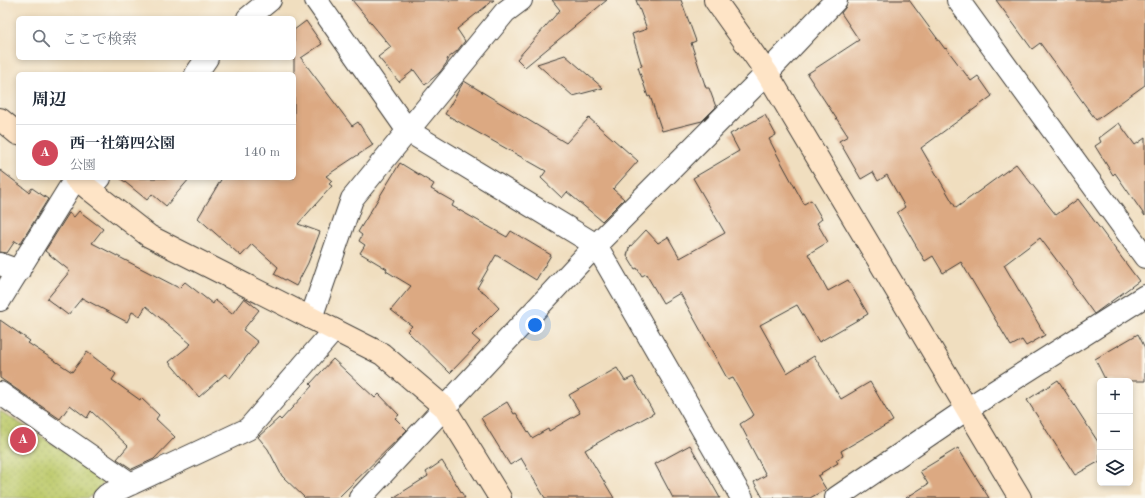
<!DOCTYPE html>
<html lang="ja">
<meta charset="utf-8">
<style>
body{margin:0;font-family:"Old Standard TT","Noto Serif JP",serif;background:#f6f6f7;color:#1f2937}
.controls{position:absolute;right:12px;bottom:12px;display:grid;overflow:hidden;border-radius:6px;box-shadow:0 2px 6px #0003}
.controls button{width:36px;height:36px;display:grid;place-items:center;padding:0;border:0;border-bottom:1px solid #e0e1e3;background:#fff;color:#1f2937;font:20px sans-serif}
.you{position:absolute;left:535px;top:325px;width:14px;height:14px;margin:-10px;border:3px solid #fff;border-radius:50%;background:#1a73e8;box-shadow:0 0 0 6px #1a73e833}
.badge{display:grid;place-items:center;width:26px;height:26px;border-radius:50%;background:#d1495b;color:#fff;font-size:13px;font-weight:700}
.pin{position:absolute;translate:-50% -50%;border:2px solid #fff;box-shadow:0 1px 4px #0006}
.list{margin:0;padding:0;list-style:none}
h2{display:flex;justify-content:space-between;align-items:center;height:52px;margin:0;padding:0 16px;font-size:17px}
h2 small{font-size:13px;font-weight:400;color:#747a83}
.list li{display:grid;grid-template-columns:26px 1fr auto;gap:12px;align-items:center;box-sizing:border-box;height:56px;padding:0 16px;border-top:1px solid #e0e1e3}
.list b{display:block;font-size:15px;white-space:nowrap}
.list p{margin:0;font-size:13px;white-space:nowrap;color:#747a83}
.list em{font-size:13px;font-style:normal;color:#747a83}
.icon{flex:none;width:22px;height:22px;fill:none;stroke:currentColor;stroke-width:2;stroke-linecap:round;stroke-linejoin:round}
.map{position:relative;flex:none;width:1145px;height:498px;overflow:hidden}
.search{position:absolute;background:#fff;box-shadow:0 2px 6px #0003;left:16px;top:16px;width:280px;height:44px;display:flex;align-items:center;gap:10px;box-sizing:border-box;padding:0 14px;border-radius:6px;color:#747a83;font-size:15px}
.panel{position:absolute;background:#fff;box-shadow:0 2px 6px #0003;left:16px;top:72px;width:280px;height:108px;border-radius:6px}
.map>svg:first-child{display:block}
.park{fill:url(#park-dots);stroke:#6d7444}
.building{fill:#dca982}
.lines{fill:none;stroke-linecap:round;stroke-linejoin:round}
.street-casing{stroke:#3c3934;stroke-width:24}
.secondary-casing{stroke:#3c3934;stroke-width:24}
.street{stroke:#fff;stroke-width:22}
.secondary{stroke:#fee4c6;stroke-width:22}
</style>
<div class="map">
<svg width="1145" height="498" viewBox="0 0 1145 498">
<defs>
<pattern id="park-dots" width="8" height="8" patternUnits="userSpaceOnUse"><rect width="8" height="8" fill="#becb6d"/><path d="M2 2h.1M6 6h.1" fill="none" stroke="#a3ae5e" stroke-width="1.8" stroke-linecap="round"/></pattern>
</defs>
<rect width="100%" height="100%" fill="#fbf7ec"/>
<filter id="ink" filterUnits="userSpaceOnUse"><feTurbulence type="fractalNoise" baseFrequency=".025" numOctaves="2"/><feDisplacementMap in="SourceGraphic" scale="8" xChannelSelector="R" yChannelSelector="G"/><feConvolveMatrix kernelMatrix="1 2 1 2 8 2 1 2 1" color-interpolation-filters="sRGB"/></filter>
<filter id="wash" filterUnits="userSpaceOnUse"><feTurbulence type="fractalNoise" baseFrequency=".012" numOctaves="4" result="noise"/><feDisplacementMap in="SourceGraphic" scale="16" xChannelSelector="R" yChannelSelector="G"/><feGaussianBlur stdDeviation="0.9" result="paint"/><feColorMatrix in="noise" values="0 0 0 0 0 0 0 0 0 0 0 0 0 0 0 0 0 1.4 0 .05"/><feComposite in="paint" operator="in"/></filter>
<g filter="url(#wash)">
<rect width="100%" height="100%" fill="#f0debf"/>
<path class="park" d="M0,411L93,469L103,484L89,498H0Z"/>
<g id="blocks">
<path class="building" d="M352,0H494L457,29L465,41L457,51L447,59L448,61L440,72L425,85L414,70L399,82L378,57L391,47Z
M552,0H607L525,67L517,59L560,10Z
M636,0H681L696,41L691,43L706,88H709L716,107L702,121L662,131L650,96L648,97L638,67L642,66L632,34L647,29Z
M848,0H909L945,49L946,48L971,81L978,76L992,96L921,148L956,208L1016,164L1056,215L1078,199L1139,281L1094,314L1073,285L1074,283L1040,238L1004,265L1045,335L1026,346L1022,340L1011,346L961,262L943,273L933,256L925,261L897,213L905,207L887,175L878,181L873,172L861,179L839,141L848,136L807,74L859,40L841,13L845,8Z
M996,0H1145V85L1096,120L1040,43L1032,49Z
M306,21L322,44L301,58L352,126L358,122L373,145L326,176L332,181L329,184L332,186L298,224L320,232L308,263L296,286L274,274L278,267L252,244L241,256L198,218L222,178H294V30Z
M565,55L603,88L573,96L537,64Z
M464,81L566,143L589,118L638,161L613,189L624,199L602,221L567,192L562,198L541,178L546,171L445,114Z
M765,115L776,135L769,139L781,162L804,204L811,200L822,219L817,223L828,242L808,254L828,291L848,280L868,314L819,342L797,305L760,325L787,373L814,356L841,399L870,382L893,421L841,451L843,456L836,460L838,463L821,473L822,474L818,476L826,489L810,498H763L754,482L766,475L748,441H749L740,424L754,415L733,378L728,380L680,293L663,303L646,274L642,276L637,268L635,269L627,256L629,248L646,230L658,243L668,237L680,258L725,233L693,178L739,151L730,134Z
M1119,123L1135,145L1145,138V216L1115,173L1113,175L1095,146L1101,142L1099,138Z
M400,163L434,184L431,189L454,202L452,206L507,237L511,231L551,255L536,280L496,255L477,288L485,293L499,308L472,335L480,342L450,373L407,331L412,326L391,310L411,286L386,271L387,269L360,253L365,245L359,241L362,235L358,232Z
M0,170L29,192L32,188L48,199L20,244L15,241L7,253L0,252Z
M120,178H190L166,206L152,194L147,200Z
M79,211L103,229L92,243L179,288L185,282L213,304L215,300L232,314L244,298L259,310L243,330L258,342L230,378L225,374L199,397L169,362L191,344L146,306L140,316L132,312L127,322L82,298L68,315L47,299L70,271L45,251L69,213L74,217Z
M0,320L30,341L28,343L72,372L87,352L116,374L112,380L140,400L141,398L159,415L156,419L175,437L154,459L132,469L117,459L128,446L91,411L87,418L70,405L60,419L0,378Z
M1138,334L1145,348V381H1106L1095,359Z
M333,359L375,398L379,394L399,415L395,418L407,430L338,498H305L282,476L268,449L258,437L279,418L281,420L312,386L310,384Z
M617,368L625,381L633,377L654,413L619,432L618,431L585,450L614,498H545L521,458L510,465L481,418L507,402L514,414L516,413L532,438L548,429L549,431L580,413L569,395Z
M1058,380L1100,445V461L1075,475L1027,400Z
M690,445L720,498H673L655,464Z
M958,448L989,498H906L928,484L920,471Z
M442,461L465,498H393L428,476L426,472Z"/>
</g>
</g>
<g filter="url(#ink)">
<use href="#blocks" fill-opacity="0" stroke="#3c3934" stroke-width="1"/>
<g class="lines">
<defs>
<path id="street" d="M316,0L408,131L596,245L742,498
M958,0L1145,257
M248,18L270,0
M196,74L207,58
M89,189L100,178
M0,264L19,271
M0,300L75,179
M311,318L352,199L505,12L521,0
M0,393L131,484
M104,498L107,495L248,429L334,330
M360,498L596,245L767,73L836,0
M836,498L967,409L1145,296"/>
<path id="secondary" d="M715,0L767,73L1020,498
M0,119L18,134
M75,178L149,236L382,354L444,407L500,498"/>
</defs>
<use href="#street" class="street-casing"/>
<use href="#secondary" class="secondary-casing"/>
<use href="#street" class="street"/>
<use href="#secondary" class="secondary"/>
</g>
</g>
</svg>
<div class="controls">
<button>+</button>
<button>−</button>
<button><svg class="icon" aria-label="layers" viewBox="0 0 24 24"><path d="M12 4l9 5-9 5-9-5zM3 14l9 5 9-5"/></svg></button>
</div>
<div class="you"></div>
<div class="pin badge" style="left:23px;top:440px">A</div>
<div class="search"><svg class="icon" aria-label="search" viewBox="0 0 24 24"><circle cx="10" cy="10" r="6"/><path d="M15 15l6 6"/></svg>ここで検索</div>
<section class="panel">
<h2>周辺<small></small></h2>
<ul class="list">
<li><span class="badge">A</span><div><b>西一社第四公園</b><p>公園</p></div><em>140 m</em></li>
</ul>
</section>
</div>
